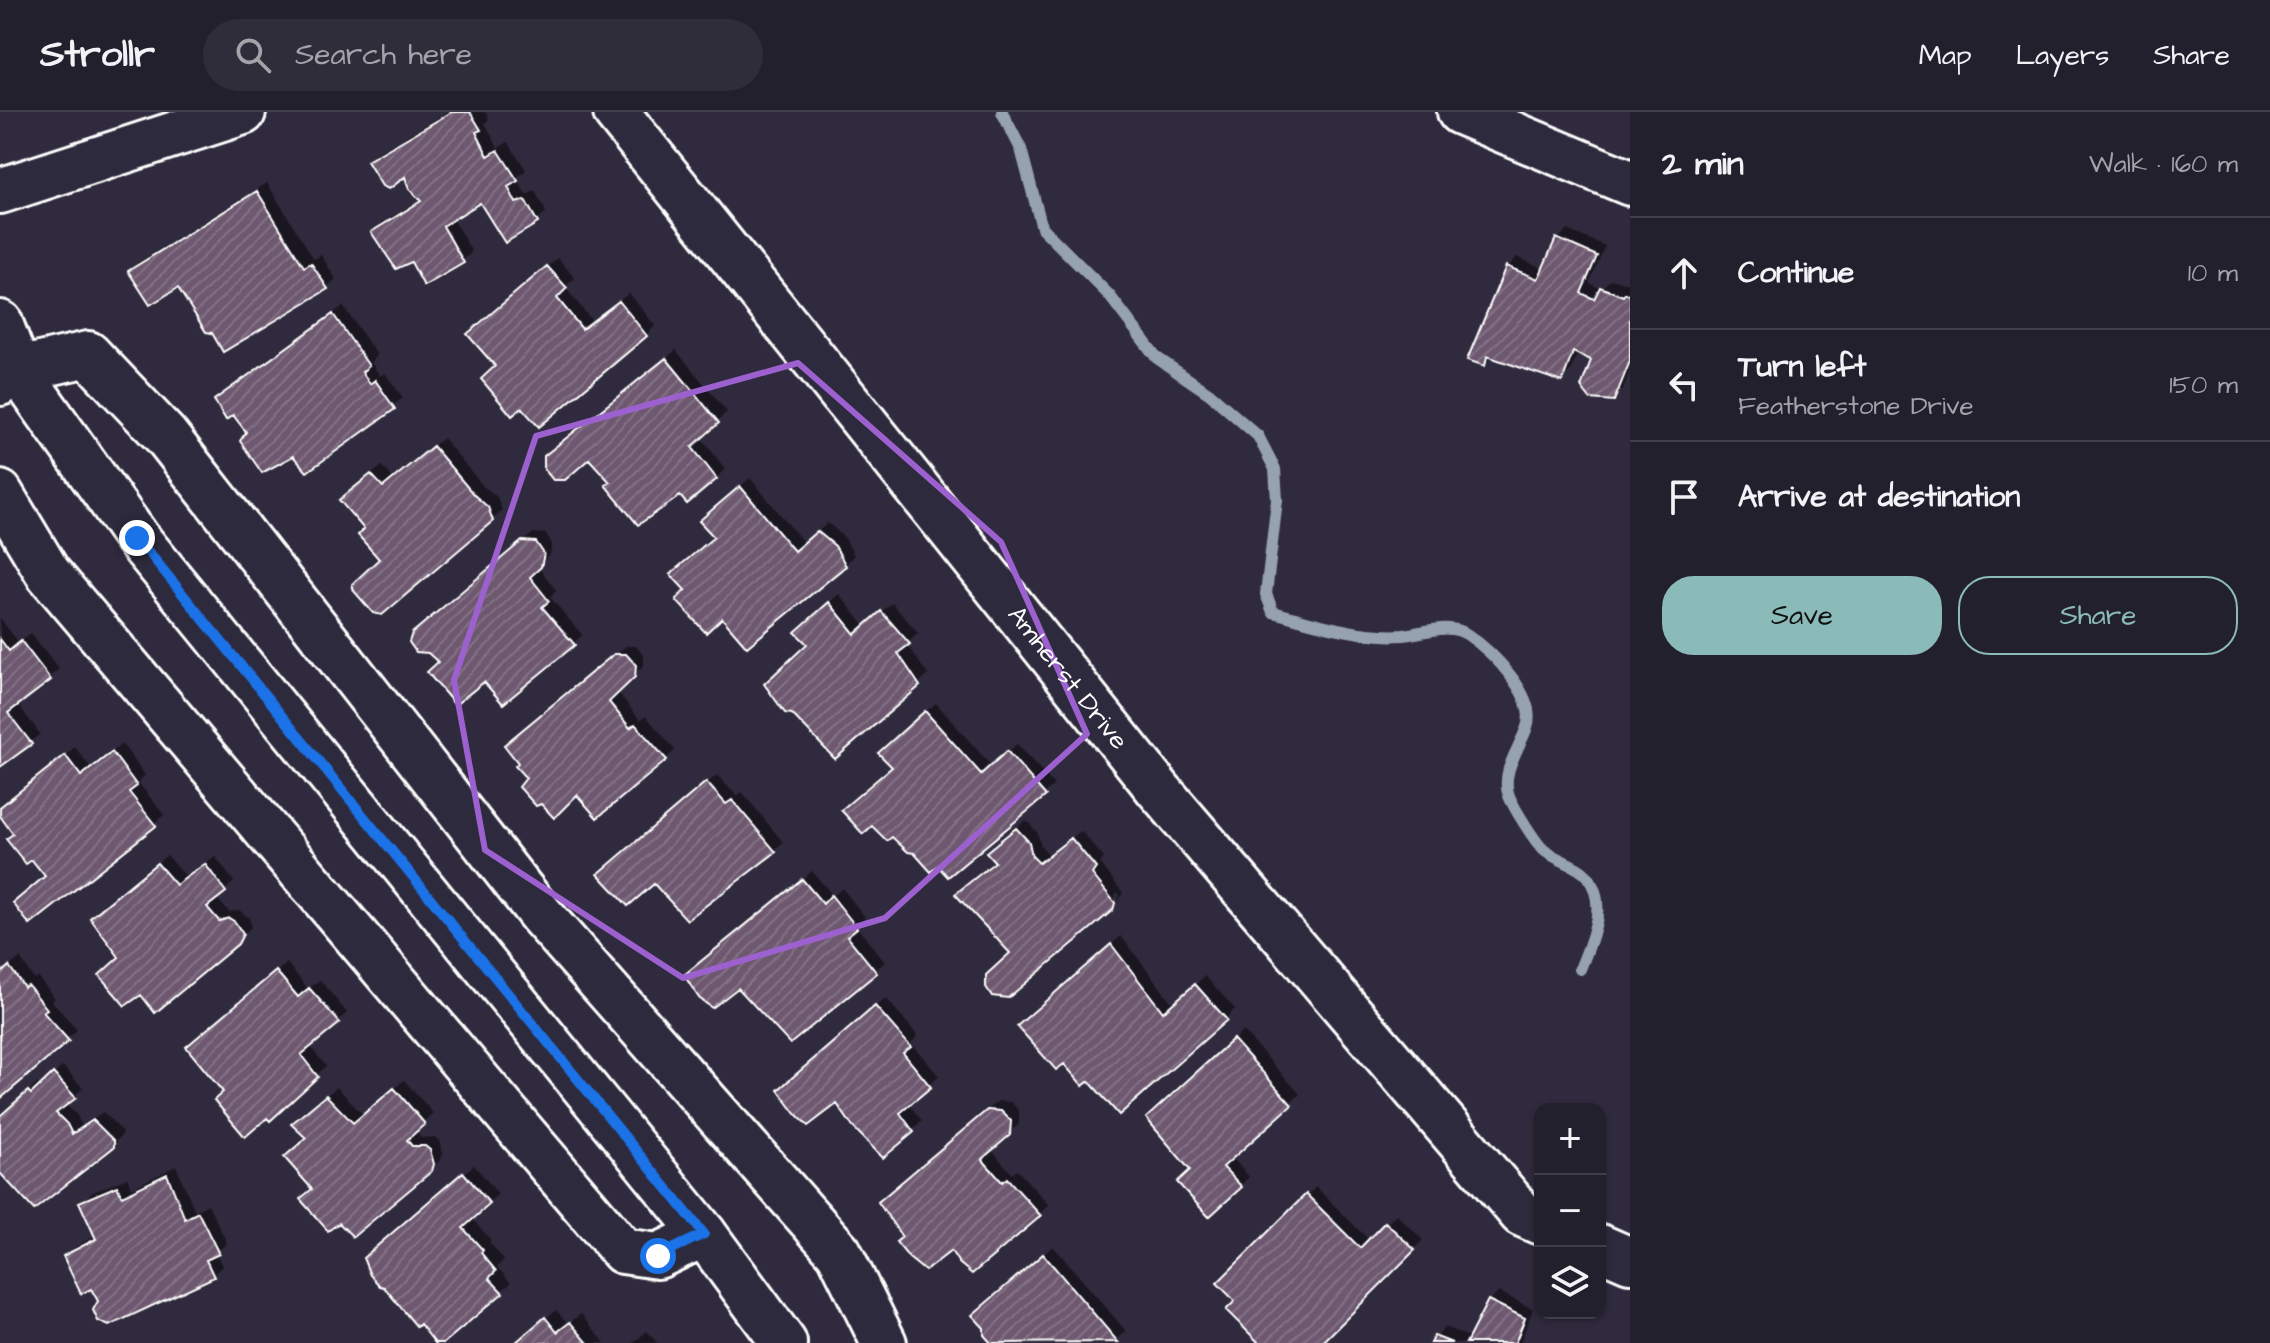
<!DOCTYPE html>
<meta charset="utf-8">
<style>
body{margin:0;font-family:"Architects Daughter",sans-serif;background:#2f2d3a;color:#f1f3f6}
.controls{position:absolute;right:24px;bottom:24px;display:grid;overflow:hidden;border-radius:16px;box-shadow:0 2px 6px #0004}
.controls button{width:72px;height:72px;display:grid;place-items:center;padding:0;border:0;border-bottom:2px solid #403e4a;background:#23202e;color:#f1f3f6;font:40px sans-serif}
.stop{position:absolute;width:24px;height:24px;margin:-18px;border:6px solid #1a73e8;border-radius:50%;background:#fff}
.stop.end{background:#1a73e8;border-color:#fff;box-shadow:0 2px 8px #0008}
.list{margin:0;padding:0;list-style:none}
h2{display:flex;justify-content:space-between;align-items:center;height:104px;margin:0;padding:0 32px;font-size:34px}
h2 small{font-size:26px;font-weight:400;color:#a3a3aa}
.list li{display:grid;grid-template-columns:52px 1fr auto;gap:24px;align-items:center;box-sizing:border-box;height:112px;padding:0 32px;border-top:2px solid #403e4a}
.list b{display:block;font-size:30px;white-space:nowrap}
.list p{margin:0;font-size:26px;white-space:nowrap;color:#a3a3aa}
.list em{font-size:26px;font-style:normal;color:#a3a3aa}
.actions{display:flex;gap:16px;padding:24px 32px}
.actions a{flex:1;padding:18px 0;border:2px solid #8bbbb9;border-radius:32px;text-align:center;font-size:28px;color:#8bbbb9}
.actions .main{background:#8bbbb9;color:#111}
.icon{flex:none;width:44px;height:44px;fill:none;stroke:currentColor;stroke-width:2;stroke-linecap:round;stroke-linejoin:round}
.map{position:relative;flex:none;width:1630px;height:1231px;overflow:hidden}
header{display:flex;align-items:center;gap:48px;box-sizing:border-box;height:112px;padding:0 40px;background:#23202e;border-bottom:2px solid #403e4a}
header strong{font-size:38px}
nav{display:flex;gap:44px;margin-inline-start:auto;font-size:28px}
.search{width:560px;height:72px;background:#2f2d3a;display:flex;align-items:center;gap:20px;box-sizing:border-box;padding:0 28px;border-radius:44px;color:#a3a3aa;font-size:30px}
main{display:flex}
aside{flex:1;background:#23202e}
.map>svg:first-child{display:block}
.shadow{fill:#0007}
.lines{fill:none;stroke-linecap:round;stroke-linejoin:round}
.stream{stroke:#96a2b0;stroke-width:12}
.building{fill:url(#building-hatch);stroke:#fff;stroke-width:2}
.minor-casing{stroke:#fff;stroke-width:50}
.minor{stroke:#2f2a3d;stroke-width:44}
.route{stroke:#1a73e8;stroke-width:10}
.marked{fill:none;stroke:#9c61cf;stroke-width:6;stroke-linejoin:round}
.labels{text-anchor:middle;stroke-width:6;stroke-linejoin:round;paint-order:stroke}
.street-label{font-size:26px;fill:#fff;stroke:#2f2a3d}
</style>
<header>
<strong>Strollr</strong>
<div class="search"><svg class="icon" aria-label="search" viewBox="0 0 24 24"><circle cx="10" cy="10" r="6"/><path d="M15 15l6 6"/></svg>Search here</div>
<nav><a>Map</a><a>Layers</a><a>Share</a></nav>
</header>
<main>
<div class="map">
<svg width="1630" height="1231" viewBox="0 0 1630 1231">
<defs>
<pattern id="building-hatch" width="6" height="6" patternUnits="userSpaceOnUse" patternTransform="scale(2)"><rect width="6" height="6" fill="#6d586f"/><path d="M-1 1l2-2M0 6l6-6M5 7l2-2" fill="none" stroke="#837185"/></pattern>
</defs>
<rect width="100%" height="100%" fill="#2f2a3d"/>
<filter id="ink" filterUnits="userSpaceOnUse"><feTurbulence type="fractalNoise" baseFrequency=".0125" numOctaves="2"/><feDisplacementMap in="SourceGraphic" scale="16" xChannelSelector="R" yChannelSelector="G"/><feConvolveMatrix kernelMatrix="1 2 1 2 8 2 1 2 1" color-interpolation-filters="sRGB"/></filter>
<g filter="url(#ink)">
<path class="shadow" d="M448,0H485L489,7L485,11L498,36L508,30L526,58L517,66L526,83L535,79L546,100L537,109L505,128L481,88L452,106L472,140L462,149L412,148L373,120L383,110L422,87L406,62L370,49L379,40Z
M267,71L314,147L321,143L336,167L326,176L213,219L178,174L130,159L139,150Z
M1567,118L1605,134L1589,171L1601,177L1611,167L1630,172V259L1623,277L1613,287L1594,246L1578,240L1571,258L1562,268L1493,244L1484,252L1469,247L1508,155L1517,145L1544,157L1558,127Z
M558,146L575,166L565,175L592,209L629,181L655,214L646,223L497,253L479,213Z
M343,194L377,243L371,250L380,264L385,261L403,286L308,357L293,341L248,320L233,300L216,288Z
M676,238L727,300L701,325L725,357L716,366L680,381L612,369L589,344L556,335Z
M443,326L483,374L497,385L502,398L492,408L382,447L351,379L382,354L394,367Z
M750,366L804,431L828,411L844,425L854,443L845,453L723,503L688,478L716,424L711,400Z
M533,421L546,422L552,432L550,443L538,455L556,478L550,485L582,523L573,532L484,567L440,550L424,512Z
M839,482L865,514L892,491L918,521L907,532L928,563L835,645L810,532L807,511Z
M0,506L19,531L31,521L59,557L17,591L40,622L0,653Z
M626,534H636L644,544V553L617,579L640,608L646,604L675,638L666,647L577,680L529,666L521,651L516,624Z
M936,591L992,655L1017,632L1054,673L948,762L894,655L890,632Z
M122,632L145,663L138,670L164,703L31,810L47,764L0,701V697L75,635L91,656Z
M717,663L737,684L742,680L783,730L774,739L610,753Z
M1026,708L1037,720L1041,734L1049,743L1081,719L1104,746L1100,751L1123,781L1117,791L1120,782L1116,781L1111,796L1013,841L997,749L988,740Z
M167,743L186,765L215,744L234,770L216,786L229,800L239,798L249,806L251,815L241,825L121,845L102,797Z
M812,759L833,784L842,776L865,805L856,814L885,850L790,929L739,873L696,854Z
M1121,824L1173,892L1205,864L1235,897L1226,906L1029,905Z
M20,846L34,867L38,865L55,886L52,889L77,918L0,984V862Z
M287,851L308,877L320,868L347,901L309,933L326,954L270,1007L225,979L197,926Z
M886,886L918,924L911,931L939,964L908,991L922,1009L883,1043L837,989L790,969Z
M1243,919L1300,982L1232,1045L1249,1065L1240,1074L1192,1057L1158,997Z
M63,954L83,976L65,992L76,1002L82,1014L103,1000L122,1019V1023L112,1033L0,1058V1005L38,971L41,974Z
M404,968L433,1001L416,1018L421,1026L435,1025L439,1029L443,1042L441,1047L431,1057L314,1076L308,1025L303,1003L337,975L363,1003Z
M998,989L1011,990L1019,999V1012L991,1037L1012,1062L1017,1058L1049,1093L972,1160L951,1136L904,1125L890,1081Z
M474,1053L498,1082L471,1106L491,1128L489,1130L504,1148L497,1155L511,1171L438,1231L375,1137Z
M176,1054L195,1099L208,1092L227,1131L216,1141L222,1154L212,1164L100,1189L92,1174L66,1144L75,1135L97,1123L82,1090L91,1081L127,1066L132,1076Z
M1316,1075L1370,1129L1396,1102L1423,1128L1319,1231H1262L1238,1189L1220,1171Z
M1053,1134L1126,1219L1114,1231H994L986,1222L984,1194Z
M1499,1180L1533,1197L1520,1231H1432L1445,1215L1471,1226L1490,1189Z
M556,1198L568,1212L581,1202L605,1231H516Z
M647,1219L657,1231H633Z"/>
<g class="lines">
<path class="stream" d="M1002,0L1021,37L1042,116L1109,183L1157,246L1210,282L1258,324L1275,357L1277,388L1266,482L1273,500C1315,511 1359,526 1403,523C1423,521 1450,510 1468,523C1491,539 1538,584 1527,615C1520,636 1500,660 1509,684C1514,696 1536,732 1545,739C1557,748 1578,753 1587,764C1609,792 1591,829 1580,857"/>
</g>
<path class="building" d="M452,0H470L481,18L476,20L488,44L498,38L518,69L508,75L516,91L525,88L538,111L505,131L480,91L443,114L464,151L424,174L411,150L396,157L371,120L421,89L409,77L405,65L389,77L382,74L367,49Z
M257,79L304,155L311,151L328,177L223,240L212,221L206,220L178,176L150,193L128,159Z
M1556,126L1597,144L1581,181L1594,187L1600,175L1623,184L1625,181L1630,183V249L1614,289L1590,287L1586,282L1581,275L1591,248L1573,240L1562,270L1487,244L1485,254L1467,248L1506,154L1538,167Z
M547,154L567,176L557,186L582,217L619,189L647,224L539,315L522,296L512,304L481,267L495,254L467,222Z
M333,202L369,254L362,260L370,272L375,268L395,297L307,360L293,344L262,361L240,329L246,320L233,303L226,308L214,288Z
M666,246L719,311L692,335L717,367L687,392L680,384L638,413L605,373L610,370L589,347L565,368H553L544,357V344Z
M433,334L474,383L488,395L493,409L382,503L373,501L354,479L352,472L379,447L358,423L364,417L339,388L371,362L383,375Z
M740,374L794,439L817,419L835,434L846,454L747,535L722,506L706,521L676,488L685,478L670,462L714,425L699,409Z
M522,429L536,430L544,442L541,455L530,465L549,489L542,495L575,533L503,592L484,570L455,593L427,560L438,550L428,541L416,540L409,530L412,521Z
M829,490L855,522L881,499L910,532L898,541L920,574L835,647L792,602L785,601L764,572L807,532L795,520Z
M0,527L9,539L21,529L51,568L8,601L32,632L0,655Z
M614,542H626L636,553L635,565L609,590L630,616L635,612L667,648L597,706L577,683L554,706L541,692L536,694L519,675L526,666L515,654L518,651L504,633Z
M925,599L981,662L1007,639L1046,684L948,765L938,754L931,760L914,741L908,740L892,725L887,729L872,714L863,722L841,698L892,655L878,641Z
M112,640L137,674L129,680L156,714L30,813L13,791L45,764L32,748L26,752L6,727L13,722L0,704V695L65,643L81,664Z
M706,670L726,692L732,688L776,740L687,808L654,772L628,794L598,762Z
M1016,716L1029,730L1032,744L1039,751L1071,726L1096,756L1092,762L1115,791L1113,798L1008,886L992,884L986,875V863L1010,841L955,782L995,750L986,740Z
M157,751L176,773L205,752L226,780L207,795L219,809L229,806L235,810L243,822L238,832L155,901L141,883L125,894L99,863L119,845L90,806Z
M802,767L823,792L831,783L857,816L847,824L877,861L790,932L738,876L712,896L699,886L684,863Z
M1111,832L1163,900L1195,872L1227,908L1119,1003L1089,969L1083,974L1064,952L1056,958L1017,914Z
M9,854L24,875L28,873L47,897L43,900L69,929L0,987V862Z
M276,859L298,885L309,876L340,911L301,943L318,965L270,1009L267,1006L245,1025L214,988L223,980L186,935Z
M875,894L911,935L903,941L931,975L900,1001L914,1020L883,1046L853,1015L837,992L808,1014L797,1003L778,978Z
M1233,927L1292,993L1223,1055L1242,1075L1209,1105L1177,1070L1190,1058L1146,1006Z
M53,961L76,986L56,1001L67,1012L72,1022L93,1008L114,1029V1035L34,1098L0,1061V1004L28,979L31,982Z
M394,976L425,1012L407,1028L412,1034H425L430,1038L434,1052L432,1059L353,1125L339,1111L328,1119L300,1087L312,1077L284,1045L306,1026L291,1012L326,983L353,1011Z
M987,998L1001,999L1011,1009L1010,1023L982,1047L1002,1070L1007,1066L1041,1104L972,1162L959,1151L951,1139L925,1159L909,1146L896,1130L902,1125L878,1090Z
M463,1060L490,1092L463,1116L483,1138L481,1141L496,1159L489,1166L503,1181L444,1231H435L420,1212L417,1215L384,1175L380,1174L370,1163L363,1146Z
M167,1062L185,1107L198,1100L219,1142L206,1148L214,1165L109,1214L98,1209L93,1198L98,1189L91,1177L81,1182L63,1144L96,1127L79,1090L117,1074L122,1084Z
M1306,1082L1360,1136L1385,1110L1415,1138L1322,1231H1259L1226,1198L1235,1189L1217,1171Z
M1043,1142L1118,1230L991,1231L984,1223V1216L972,1203Z
M1488,1188L1525,1206L1515,1231H1466Z
M545,1205L557,1220L570,1210L588,1231H515Z
M1434,1224L1452,1231H1430Z"/>
<g class="lines">
<defs>
<g id="minor">
<path id="s1" d="M616,0L1159,678L1522,1102L1540,1110"/>
<path d="M1460,0L1630,71"/>
<path d="M0,79L243,0"/>
<path d="M0,211L18,258L137,426L704,1122L784,1231"/>
<path d="M0,271L18,258L88,242L166,324L541,803L839,1140L884,1231"/>
<path d="M0,381L48,461L623,1139L658,1144L704,1122"/>
<path d="M1600,1135L1630,1148"/>
</g>
</defs>
<use href="#minor" class="minor-casing"/>
<use href="#minor" class="minor"/>
</g>
</g>
<g class="lines" filter="url(#ink)">
<path class="route" d="M137,426L704,1122L658,1144"/>
</g>
<path class="marked" d="M798,251L1001,430L1087,622L885,806L683,866L485,738L454,568L536,324Z"/>
<g class="labels">
<g class="street-label">
<text dy="9" stroke="none"><textPath href="#s1" startOffset="724">Amherst Drive</textPath></text>
</g>
</g>
</svg>
<div class="controls">
<button>+</button>
<button>−</button>
<button><svg class="icon" aria-label="layers" viewBox="0 0 24 24"><path d="M12 4l9 5-9 5-9-5zM3 14l9 5 9-5"/></svg></button>
</div>
<div class="stop" style="left:658px;top:1144px"></div>
<div class="stop end" style="left:137px;top:426px"></div>
</div>
<aside>
<h2>2 min<small>Walk · 160 m</small></h2>
<ul class="list">
<li><svg class="icon" aria-label="ahead" viewBox="0 0 24 24"><path d="M12 20V5M6 11l6-6 6 6"/></svg><div><b>Continue</b></div><em>10 m</em></li>
<li><svg class="icon" aria-label="left" viewBox="0 0 24 24"><path d="M17 20v-9H6M10 6l-5 5 5 5"/></svg><div><b>Turn left</b><p>Featherstone Drive</p></div><em>150 m</em></li>
<li><svg class="icon" aria-label="arrive" viewBox="0 0 24 24"><path d="M6 21V4h12l-3 4 3 4H6"/></svg><div><b>Arrive at destination</b></div></li>
</ul>
<div class="actions"><a class="main">Save</a><a>Share</a></div>
</aside>
</main>
